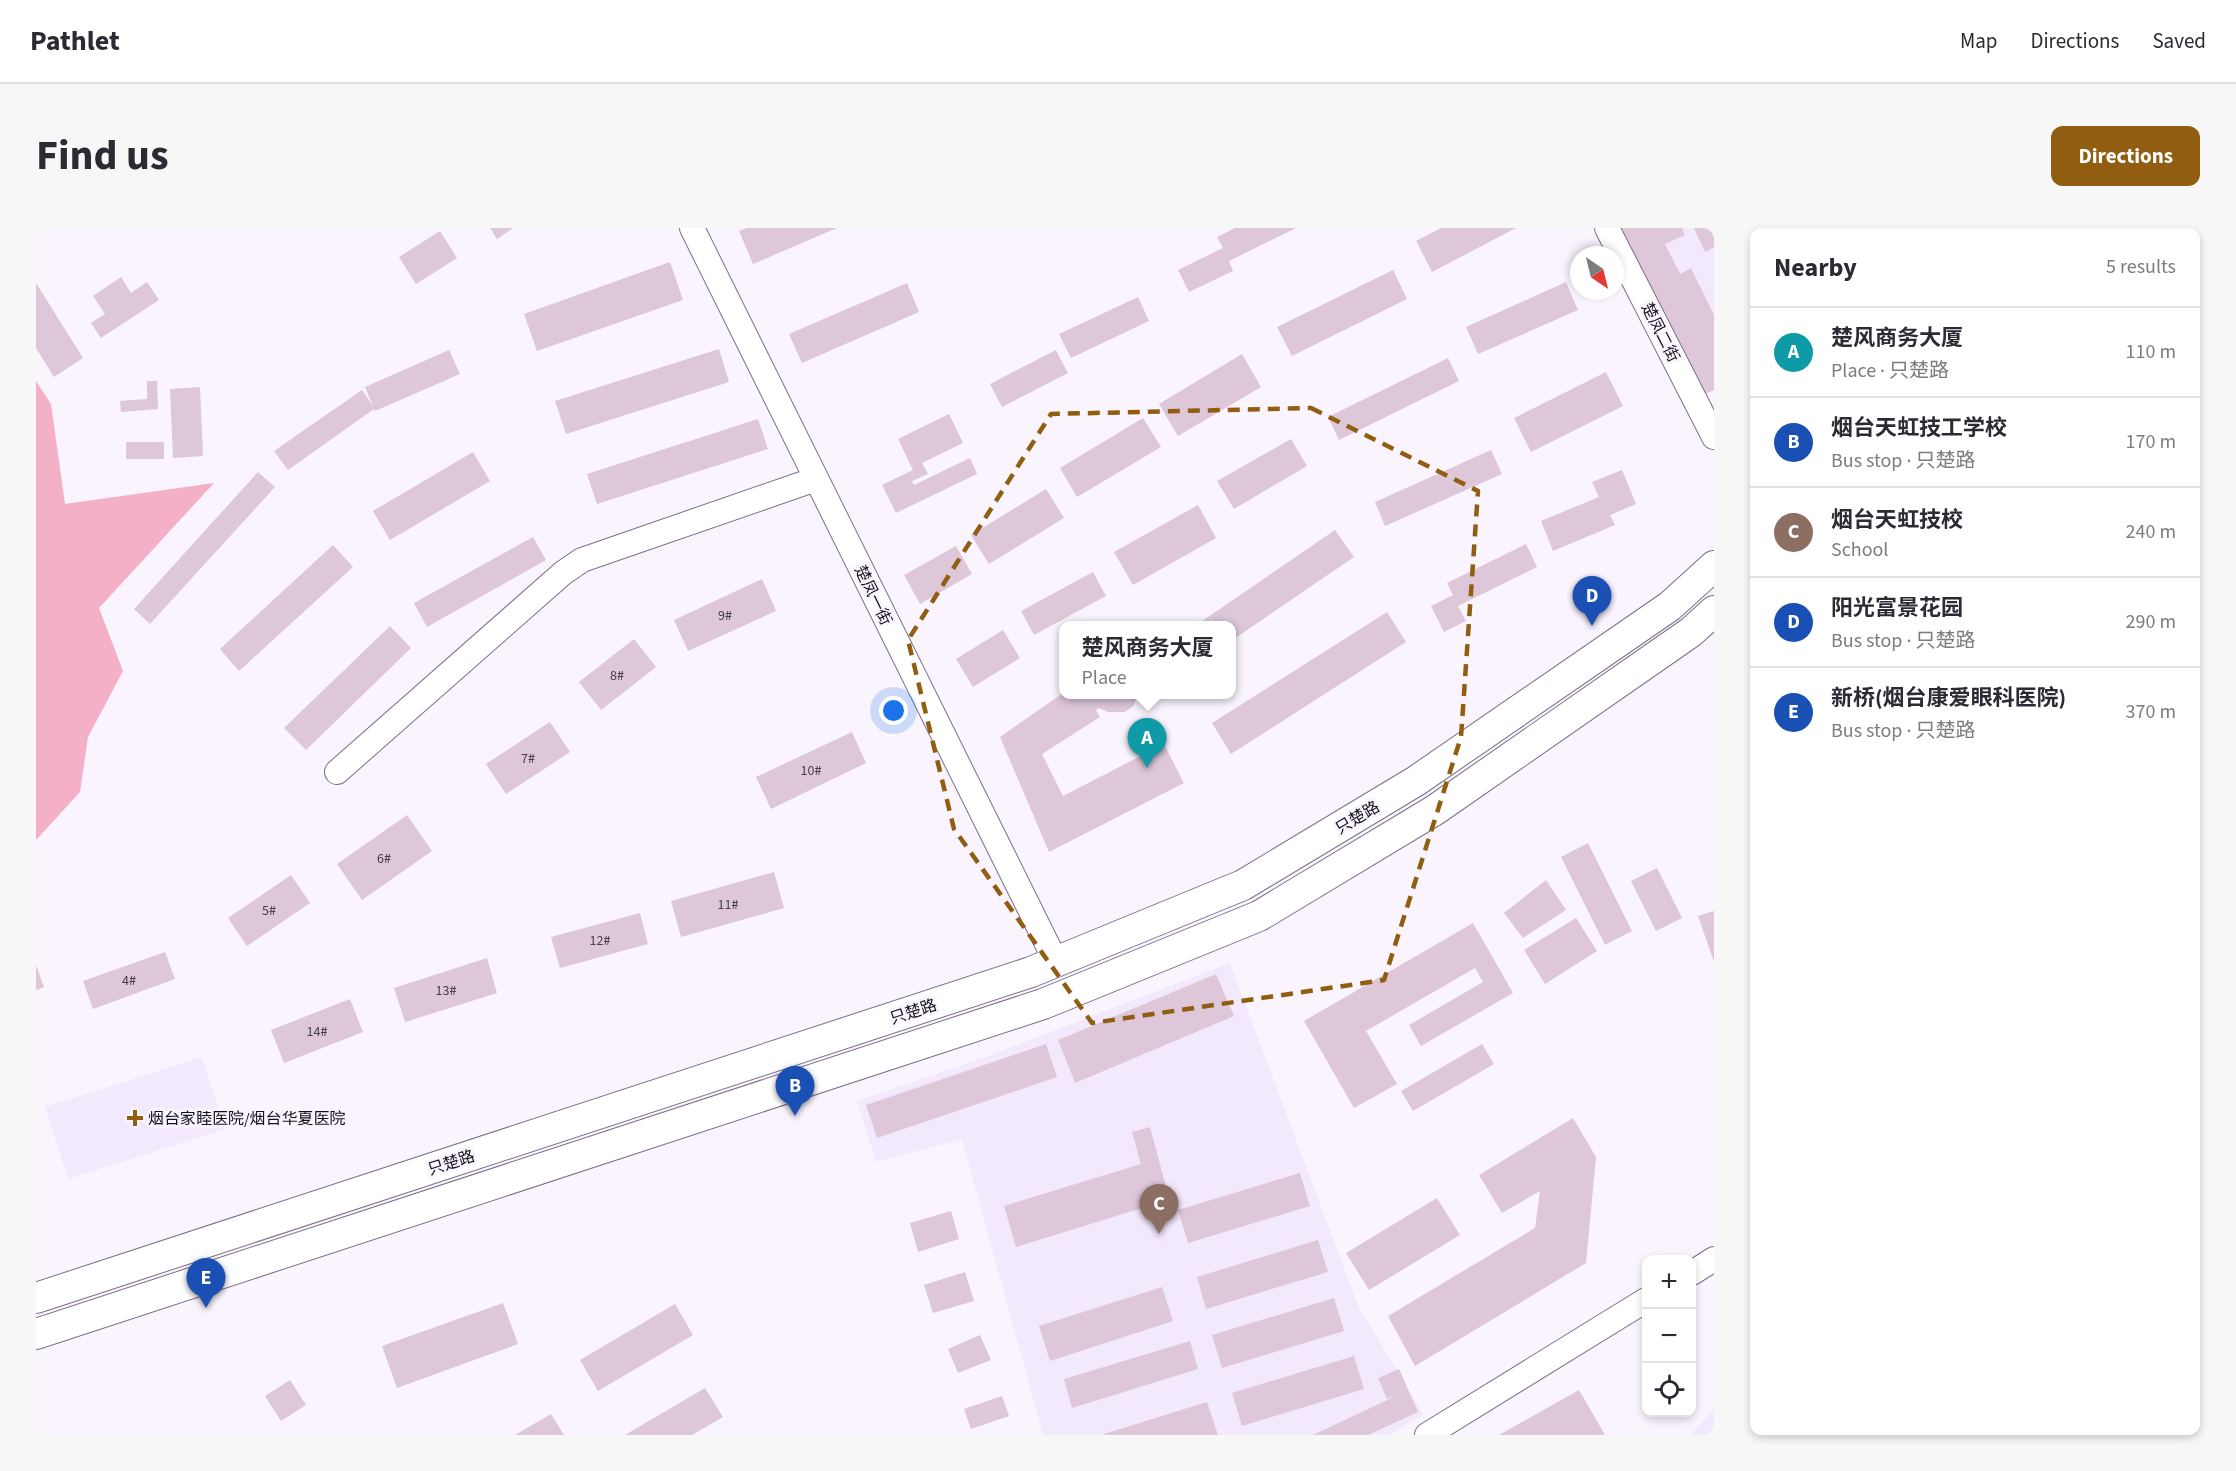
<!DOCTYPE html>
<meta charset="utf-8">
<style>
body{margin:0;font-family:"Source Sans 3","Noto Sans SC",sans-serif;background:#f7f7f7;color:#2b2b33}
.controls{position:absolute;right:18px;bottom:18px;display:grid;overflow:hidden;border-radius:12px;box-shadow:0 3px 9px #0003}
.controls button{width:54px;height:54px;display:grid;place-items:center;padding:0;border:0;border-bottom:2px solid #e1e1e2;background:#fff;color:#2b2b33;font:30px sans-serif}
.compass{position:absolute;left:1534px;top:18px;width:54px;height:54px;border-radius:50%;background:#fff;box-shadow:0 3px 9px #0003;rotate:145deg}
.you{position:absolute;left:858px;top:483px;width:21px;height:21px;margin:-15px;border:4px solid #fff;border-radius:50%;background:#1a73e8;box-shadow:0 0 0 9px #1a73e833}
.badge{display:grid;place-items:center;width:39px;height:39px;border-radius:50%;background:#915d10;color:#fff;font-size:20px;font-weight:700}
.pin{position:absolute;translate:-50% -50px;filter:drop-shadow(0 2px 3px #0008)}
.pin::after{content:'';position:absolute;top:32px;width:21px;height:18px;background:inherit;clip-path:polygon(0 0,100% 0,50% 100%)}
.popup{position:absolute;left:1023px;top:393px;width:177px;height:78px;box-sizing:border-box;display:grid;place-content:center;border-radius:12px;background:#fff;filter:drop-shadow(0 2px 4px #0005);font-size:20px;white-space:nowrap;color:#7c7c81}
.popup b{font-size:22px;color:#2b2b33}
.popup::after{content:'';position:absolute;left:50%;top:100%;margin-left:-12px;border:12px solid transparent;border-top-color:#fff}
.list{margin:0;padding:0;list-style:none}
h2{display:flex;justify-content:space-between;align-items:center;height:78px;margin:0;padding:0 24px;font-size:26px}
h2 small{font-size:20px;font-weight:400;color:#7c7c81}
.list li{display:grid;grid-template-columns:39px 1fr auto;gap:18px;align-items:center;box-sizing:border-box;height:90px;padding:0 24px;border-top:2px solid #e1e1e2}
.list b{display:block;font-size:22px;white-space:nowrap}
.list p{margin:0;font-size:20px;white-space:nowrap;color:#7c7c81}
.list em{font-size:20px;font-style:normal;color:#7c7c81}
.icon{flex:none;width:33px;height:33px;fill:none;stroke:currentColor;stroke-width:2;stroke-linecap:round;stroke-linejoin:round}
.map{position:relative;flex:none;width:1678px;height:1207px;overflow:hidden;border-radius:12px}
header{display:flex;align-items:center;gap:36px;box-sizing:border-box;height:84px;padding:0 30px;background:#fff;border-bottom:2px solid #e1e1e2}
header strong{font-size:28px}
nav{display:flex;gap:33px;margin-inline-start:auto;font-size:21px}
.intro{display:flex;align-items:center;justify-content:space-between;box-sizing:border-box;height:144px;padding:0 36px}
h1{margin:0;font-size:42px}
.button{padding:15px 27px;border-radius:12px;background:#915d10;color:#fff;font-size:21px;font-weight:700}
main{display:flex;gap:36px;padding:0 36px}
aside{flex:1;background:#fff;border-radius:12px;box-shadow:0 3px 9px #0003}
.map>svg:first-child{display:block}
.built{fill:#f2e9fc}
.green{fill:#f4b0c7}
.building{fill:#ddc7d9}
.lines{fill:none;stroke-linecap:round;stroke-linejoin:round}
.minor-casing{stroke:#7b7085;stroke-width:26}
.major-casing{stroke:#7b7085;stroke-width:32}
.minor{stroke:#fff;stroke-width:24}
.major{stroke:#fff;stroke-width:30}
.marked{fill:none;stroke:#915d10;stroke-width:4.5;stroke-dasharray:12 8;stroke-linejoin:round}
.poi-dot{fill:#915d10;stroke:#f9f4fe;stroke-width:2}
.labels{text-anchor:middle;stroke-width:6;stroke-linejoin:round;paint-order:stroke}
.number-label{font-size:14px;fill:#473e49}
.street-label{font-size:16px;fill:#151119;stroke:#f9f4fe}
.poi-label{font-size:16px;fill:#151119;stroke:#f9f4fe;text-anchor:start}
</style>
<header>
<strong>Pathlet</strong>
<nav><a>Map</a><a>Directions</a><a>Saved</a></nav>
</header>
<div class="intro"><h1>Find us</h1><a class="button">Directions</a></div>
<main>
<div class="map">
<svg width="1678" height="1207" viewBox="0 0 1678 1207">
<rect width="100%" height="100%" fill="#f9f4fe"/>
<path class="built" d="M1598,0H1678V160Z
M1194,735L1322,1077L1387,1186L1354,1207H1007L926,911L840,934L821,873L947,830Z
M166,829L189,901L32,951L9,879Z
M1678,1181V1207H1654Z"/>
<path class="green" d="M0,153L15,176L29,276L178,255L63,380L87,443L52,509L44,564L0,612Z"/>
<path class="building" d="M454,0H477L461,11Z
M711,0H801L717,36L703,3Z
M1199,0H1260L1193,33L1197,43L1153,64L1142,42L1187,20L1181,9Z
M1405,0H1480L1396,44L1380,13Z
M1584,0H1646L1649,7L1629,16L1644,46L1655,40L1678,87V162L1667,167Z
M1658,0H1678V19L1669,24Z
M404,3L421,30L380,56L363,29Z
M634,34L647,72L501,123L488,86Z
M1357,42L1371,71L1256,128L1241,99Z
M85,49L95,65L111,54L123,72L65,110L55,95L69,86L57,68Z
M1530,54L1542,82L1442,126L1430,99Z
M0,55L47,130L18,149L0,120Z
M871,55L883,84L766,135L753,106Z
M1102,69L1113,93L1035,130L1023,106Z
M683,121L693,154L530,206L519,173Z
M413,122L424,146L339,183L338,181L252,242L238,223L326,162L337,178L329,159Z
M1020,122L1032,145L966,179L954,156Z
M1206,126L1225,159L1142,208L1123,176Z
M1412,130L1423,153L1303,212L1292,189Z
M1570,144L1587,178L1495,224L1478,190Z
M111,153H121L122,181L85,184L84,173L111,171Z
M164,159L167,228L137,230L134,161Z
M913,186L927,215L886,235L892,246L876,253L878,257L934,230L941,246L860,285L846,257L877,242L862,211Z
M1107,190L1125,219L1041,269L1024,240Z
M722,191L732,221L561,276L551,246Z
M1255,211L1271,238L1198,281L1181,253Z
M90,214H128V231H90Z
M1455,222L1466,246L1349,298L1339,274Z
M437,224L454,253L354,312L337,283Z
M1586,242L1600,276L1574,287L1579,297L1517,323L1505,293L1563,269L1556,254Z
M222,244L239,259L114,396L98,381Z
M1010,261L1028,290L953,336L935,307Z
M1162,277L1180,310L1097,357L1078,324Z
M1299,302L1318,329L1195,413V398H1159Z
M497,309L510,332L391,399L378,375Z
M1490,316L1501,339L1422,378L1430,393L1408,404L1395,378L1417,367L1411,355Z
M297,317L317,339L203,443L184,421Z
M920,318L936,346L884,376L868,347Z
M1057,344L1070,368L998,407L985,383Z
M726,351L740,383L652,423L638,392Z
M1351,384L1370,414L1195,526L1176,495Z
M354,398L375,420L270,522L248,500Z
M967,402L984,430L937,459L920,431Z
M598,411L620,439L565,482L543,454Z
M1027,465L1049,466L1051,469L1054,466H1103L1097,478L1089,484H1072L1063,480L1060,482L1064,489L1006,526L1027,568L1128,516L1148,555L1013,624L964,509Z
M514,494L534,524L470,566L450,536Z
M816,504L830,535L735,581L720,549Z
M371,587L396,623L326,672L301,636Z
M1552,615L1596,703L1569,717L1525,629Z
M1621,640L1646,690L1620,703L1595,653Z
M738,644L748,680L645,709L635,673Z
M255,647L274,675L211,718L192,690Z
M1510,652L1530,682L1487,710L1468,685Z
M1678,683V734L1662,688Z
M604,685L612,716L524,740L515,709Z
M1540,690L1561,723L1509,756L1488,722Z
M1437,695L1477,765L1385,818L1373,797L1447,754L1439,740L1330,803L1361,856L1318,880L1268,793Z
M129,724L139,751L57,781L47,753Z
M451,730L461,765L369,794L358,760Z
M0,737L8,759L0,762Z
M1180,746L1198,788L1039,855L1022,812Z
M314,771L327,804L248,835L235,802Z
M1010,816L1021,849L841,910L830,877Z
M1446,816L1458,836L1377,883L1365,863Z
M1537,890L1560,929L1550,1035L1379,1138L1352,1088L1499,1000L1504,963L1466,985L1443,947Z
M1114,899L1133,970L1119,974V976L980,1019L968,978L1105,936L1096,904Z
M1264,945L1274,978L1152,1015L1142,982Z
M1401,970L1424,1007L1333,1062L1310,1025Z
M915,983L923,1011L882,1024L874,995Z
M1282,1012L1292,1044L1170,1081L1161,1049Z
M929,1044L938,1073L897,1085L888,1057Z
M1126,1059L1137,1093L1014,1133L1003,1098Z
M1298,1070L1308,1103L1186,1140L1176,1107Z
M467,1075L482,1116L361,1160L346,1118Z
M639,1076L657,1107L562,1163L544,1132Z
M944,1107L955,1132L922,1145L912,1121Z
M1154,1113L1162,1141L1036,1180L1028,1151Z
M1318,1128L1328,1161L1206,1198L1196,1165Z
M1363,1141L1382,1184L1332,1207H1277L1362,1167L1351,1171L1342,1150Z
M254,1152L270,1177L245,1193L229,1168Z
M669,1160L687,1189L656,1207H589Z
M1543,1162L1569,1207H1463Z
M966,1168L973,1188L935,1201L928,1181Z
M1171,1174L1182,1207H1068V1206Z
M515,1186L528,1207H479Z"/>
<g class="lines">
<defs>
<path id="minor" d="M656,0L1020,734
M1571,0L1678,209
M301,544L527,345L546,332L780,251
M1656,1045L1678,1031
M1391,1207L1610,1072"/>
<path id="major" d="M0,1070L995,744L1207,657L1380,553L1634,378L1678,338
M0,1106L1007,776L1223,688L1399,582L1655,404L1678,383"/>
</defs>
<use href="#minor" class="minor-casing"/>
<use href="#major" class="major-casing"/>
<use href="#minor" class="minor"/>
<use href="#major" class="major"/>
</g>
<path class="marked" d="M1275,180L1442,263L1425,509L1348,752L1056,795L918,601L872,412L1015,186Z"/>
<path class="poi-dot" d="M96 881h6v6h6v6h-6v6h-6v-6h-6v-6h6z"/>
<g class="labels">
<g class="number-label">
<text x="689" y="392">9#</text>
<text x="581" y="452">8#</text>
<text x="492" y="535">7#</text>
<text x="775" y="547">10#</text>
<text x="348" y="635">6#</text>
<text x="692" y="681">11#</text>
<text x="233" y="687">5#</text>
<text x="564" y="717">12#</text>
<text x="93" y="757">4#</text>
<text x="410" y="767">13#</text>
<text x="281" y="808">14#</text>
</g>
<g class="street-label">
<text transform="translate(1625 104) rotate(63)" y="6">楚凤二街</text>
<text transform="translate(838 367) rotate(64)" y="6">楚凤一街</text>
<text transform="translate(1321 589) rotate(-31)" y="6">只楚路</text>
<text transform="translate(877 783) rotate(-18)" y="6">只楚路</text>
<text transform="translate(415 934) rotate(-18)" y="6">只楚路</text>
</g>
<g class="poi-label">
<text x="112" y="896">烟台家睦医院/烟台华夏医院</text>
</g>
</g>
</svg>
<div class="controls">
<button>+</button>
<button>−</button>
<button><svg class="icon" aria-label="locate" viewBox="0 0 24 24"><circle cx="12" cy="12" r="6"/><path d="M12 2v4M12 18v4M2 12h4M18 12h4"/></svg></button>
</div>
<svg class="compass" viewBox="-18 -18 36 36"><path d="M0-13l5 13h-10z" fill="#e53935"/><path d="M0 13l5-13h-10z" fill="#7c7c81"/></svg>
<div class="you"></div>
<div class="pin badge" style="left:1111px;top:540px;background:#0f9aa8">A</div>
<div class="popup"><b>楚风商务大厦</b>Place</div>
<div class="pin badge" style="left:759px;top:888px;background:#1a4fb4">B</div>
<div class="pin badge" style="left:1123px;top:1006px;background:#8d6e63">C</div>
<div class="pin badge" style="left:1556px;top:398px;background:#1a4fb4">D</div>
<div class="pin badge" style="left:170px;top:1080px;background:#1a4fb4">E</div>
</div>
<aside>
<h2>Nearby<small>5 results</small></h2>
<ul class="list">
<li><span class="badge" style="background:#0f9aa8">A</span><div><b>楚风商务大厦</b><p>Place · 只楚路</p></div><em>110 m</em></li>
<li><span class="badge" style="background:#1a4fb4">B</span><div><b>烟台天虹技工学校</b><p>Bus stop · 只楚路</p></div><em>170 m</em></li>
<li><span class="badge" style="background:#8d6e63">C</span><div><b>烟台天虹技校</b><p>School</p></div><em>240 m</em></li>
<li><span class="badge" style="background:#1a4fb4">D</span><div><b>阳光富景花园</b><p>Bus stop · 只楚路</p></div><em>290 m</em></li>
<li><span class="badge" style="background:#1a4fb4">E</span><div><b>新桥(烟台康爱眼科医院)</b><p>Bus stop · 只楚路</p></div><em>370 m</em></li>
</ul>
</aside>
</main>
